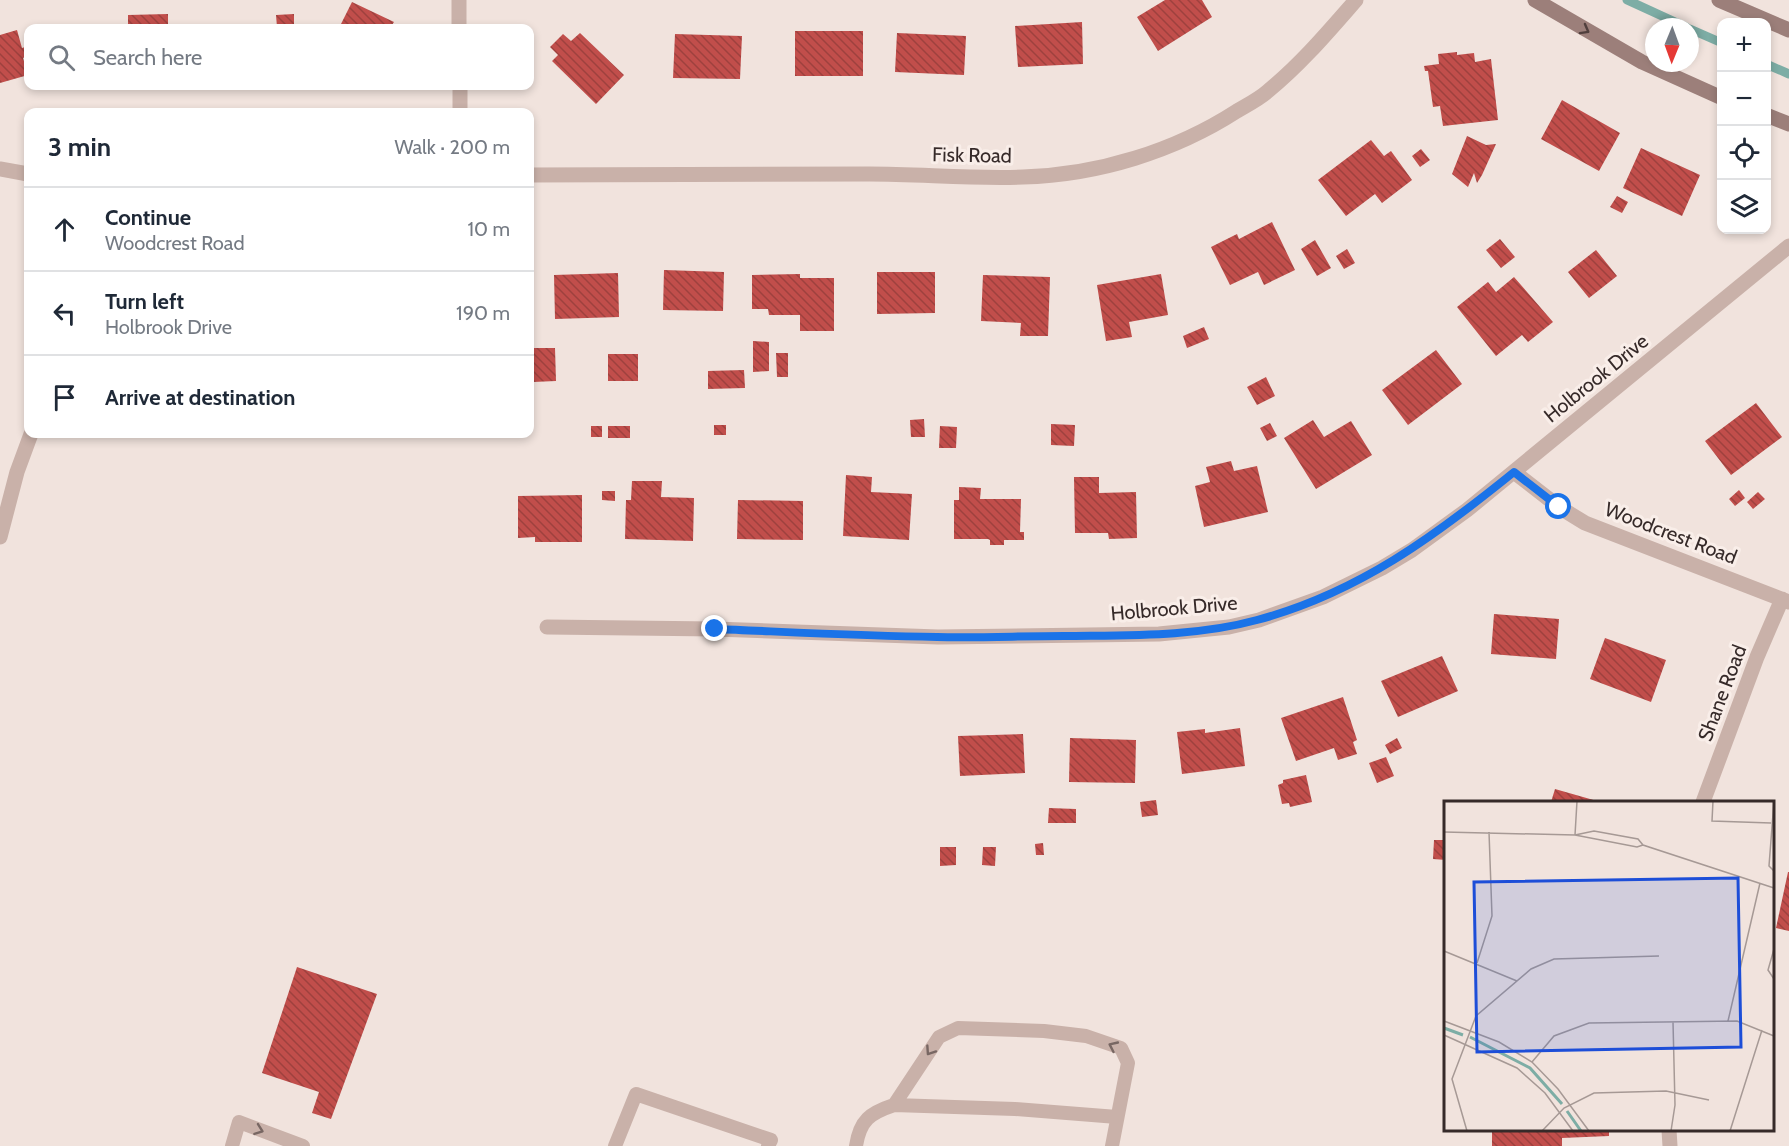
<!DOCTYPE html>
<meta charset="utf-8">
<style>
body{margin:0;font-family:Cabin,sans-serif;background:#f2f2f3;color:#1f2937}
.controls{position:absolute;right:18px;top:18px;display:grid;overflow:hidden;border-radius:12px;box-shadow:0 3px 9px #0003}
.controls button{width:54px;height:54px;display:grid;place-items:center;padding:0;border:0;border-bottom:2px solid #e0e1e3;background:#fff;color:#1f2937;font:30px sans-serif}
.compass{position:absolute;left:1645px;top:18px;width:54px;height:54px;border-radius:50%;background:#fff;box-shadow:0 3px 9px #0003;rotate:181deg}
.stop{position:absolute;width:18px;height:18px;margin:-14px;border:4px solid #1a73e8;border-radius:50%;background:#fff}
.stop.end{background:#1a73e8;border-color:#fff;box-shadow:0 2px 6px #0008}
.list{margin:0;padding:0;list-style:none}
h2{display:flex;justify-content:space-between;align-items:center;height:78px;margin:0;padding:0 24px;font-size:26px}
h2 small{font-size:20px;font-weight:400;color:#747a83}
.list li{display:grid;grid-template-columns:39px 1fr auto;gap:18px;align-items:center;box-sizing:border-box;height:84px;padding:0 24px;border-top:2px solid #e0e1e3}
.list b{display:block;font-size:22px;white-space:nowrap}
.list p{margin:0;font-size:20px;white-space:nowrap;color:#747a83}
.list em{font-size:20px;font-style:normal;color:#747a83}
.icon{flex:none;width:33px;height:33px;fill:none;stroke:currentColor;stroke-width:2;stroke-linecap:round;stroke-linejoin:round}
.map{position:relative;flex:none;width:1789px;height:1146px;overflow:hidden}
.search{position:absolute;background:#fff;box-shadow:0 3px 9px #0003;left:24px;top:24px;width:510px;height:66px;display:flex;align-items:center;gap:15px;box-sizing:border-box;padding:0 21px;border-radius:12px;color:#747a83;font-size:22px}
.panel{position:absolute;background:#fff;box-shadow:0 3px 9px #0003;left:24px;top:108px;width:510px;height:330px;border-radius:12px}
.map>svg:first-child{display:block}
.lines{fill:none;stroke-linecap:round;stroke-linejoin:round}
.stream{stroke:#7dada5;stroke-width:9}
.building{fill:url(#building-back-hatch)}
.lane{stroke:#c9b1a9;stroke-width:14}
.street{stroke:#c9b1a9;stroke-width:15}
.secondary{stroke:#9c7f7a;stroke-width:15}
.oneway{stroke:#503f3d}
.oneway2{stroke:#786763}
.route{stroke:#1a73e8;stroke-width:8}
.labels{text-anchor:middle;stroke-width:6;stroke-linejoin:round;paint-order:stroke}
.street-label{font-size:20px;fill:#362a29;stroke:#f9eee9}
.inset-river{fill:none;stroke:#7dada5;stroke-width:3}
.inset-road{fill:none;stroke:#a69995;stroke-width:1.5}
.view{fill:#1d4ed8;fill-opacity:0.15;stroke:#1d4ed8;stroke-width:3}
.inset-edge{fill:none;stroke:#362a29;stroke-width:3}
</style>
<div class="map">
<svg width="1789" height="1146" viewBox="0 0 1789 1146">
<defs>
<pattern id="building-back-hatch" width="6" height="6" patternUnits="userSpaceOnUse" patternTransform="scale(1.5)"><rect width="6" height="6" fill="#c14e4b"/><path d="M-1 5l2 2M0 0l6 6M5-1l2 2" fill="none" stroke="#9e413e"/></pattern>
</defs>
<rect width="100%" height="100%" fill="#f1e3dd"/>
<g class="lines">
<path class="stream" d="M1627,0L1686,27
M1690,29L1722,43
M1766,64L1789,74"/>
</g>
<path class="building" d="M1165,0H1202L1212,17L1158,51L1137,17Z
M352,2L394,22L390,28H339Z
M168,14V28H128V15Z
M294,14V27H277L276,15Z
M1082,22L1083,64L1018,67L1015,26Z
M17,30L22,48L28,46V56L23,58L28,75L0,83V35Z
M795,31H863V76H795Z
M580,33L624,75L596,104L552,61L558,55L550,47L563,34L571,41Z
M897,33L966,36L964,75L895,72Z
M675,34L742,36L740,79L673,78Z
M1457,52V55L1474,53L1475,62L1491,59L1498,120L1443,126L1440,106L1433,107L1428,71H1425L1424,66L1439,64L1438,54Z
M1562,100L1620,133L1599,171L1541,139Z
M1467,136L1486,145L1496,144L1482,175L1477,183L1474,173L1468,187L1452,174Z
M1371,140L1384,156L1391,151L1412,180L1382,203L1375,194L1346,216L1318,180Z
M1641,148L1700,175L1682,216L1623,188Z
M1421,149L1430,160L1420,167L1412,156Z
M1617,196L1628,202L1622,213L1610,207Z
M1272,222L1295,270L1264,285L1258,272L1230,285L1211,247L1237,234L1239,239Z
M1500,239L1515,257L1501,268L1486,250Z
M1315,240L1331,268L1317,276L1301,249Z
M1347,249L1355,263L1344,269L1336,256Z
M1596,250L1617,276L1589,298L1568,272Z
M664,270L724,272L723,311L663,310Z
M877,272H935V313L877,314Z
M618,273L619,317L555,319L554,275Z
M800,274V278H834V331H800V315H769L768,309H752V275Z
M1161,274L1168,315L1129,322L1132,337L1106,341L1097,285Z
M983,275L1050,277L1048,336H1020L1021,323L981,321Z
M1514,277L1553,322L1528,342L1522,335L1496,356L1457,307L1488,282L1496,292Z
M1204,327L1209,339L1187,348L1183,336Z
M753,341L769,342V371L753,372Z
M532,348H555L556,381L533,382Z
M1436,350L1462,384L1408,425L1382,390Z
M776,353H788V377H777Z
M608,354H638V381H608Z
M744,370L745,388L708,389V371Z
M1266,377L1275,396L1257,405L1247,387Z
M1756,403L1782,437L1731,475L1705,441Z
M924,419L925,437H911L910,420Z
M1313,420L1324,437L1351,421L1372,455L1316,489L1284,438Z
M1270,423L1277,436L1267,441L1260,428Z
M1051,424L1075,425L1074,446L1051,445Z
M714,425H726V435H714Z
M591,426H602V437H591Z
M608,426H630V438H608Z
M940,426L957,427L956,448H939Z
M1231,461L1234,471L1257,466L1268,512L1204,527L1195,486L1210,482L1206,467Z
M846,475L872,477L871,492L912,494L909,540L843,536Z
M1074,477H1099V493L1136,492L1137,538L1109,539L1108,533H1075Z
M632,481H662L661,497L694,498L693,541L625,539L626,500H631Z
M959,487L981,488L980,499H1021L1020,532H1024V540H1004V545H990V540L988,539H954V500H959Z
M1739,490L1745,498L1735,506L1729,499Z
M602,491H615V501L602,500Z
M1758,492L1765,499L1753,509L1747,502Z
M582,495V542H535V537L518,538V496Z
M738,500L803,501V540L737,539Z
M1494,614L1559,619L1556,659L1491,654Z
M1605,638L1666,660L1651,702L1590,679Z
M1442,656L1458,691L1398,717L1381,681Z
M1343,697L1357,740L1353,742L1357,754L1338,760L1334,748L1296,761L1281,718Z
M1240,728L1245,766L1182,774L1177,732L1205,729V733Z
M1023,734L1025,773L960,776L958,736Z
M1070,738L1136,740L1135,783L1069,782Z
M1397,738L1402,748L1390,754L1385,745Z
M1386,757L1394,776L1377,783L1369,763Z
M1306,775L1312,802L1290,807L1289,803L1282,804L1278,785L1283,783V780Z
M1555,789L1597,801V802H1551Z
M1156,800L1158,815L1142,817L1140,802Z
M1049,808L1076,809V823H1048Z
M1434,840H1446V860L1433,859Z
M1043,843L1044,855H1036L1035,844Z
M940,847H956V865L940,866Z
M983,847H996L995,866L982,865Z
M1788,872H1789V931L1776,928Z
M297,967L377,994L331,1119L312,1113L319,1092L262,1073Z
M1492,1130H1609V1136L1562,1138V1146H1492Z"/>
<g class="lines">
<path class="lane" d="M894,1105L939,1037L958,1028L1044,1031L1086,1036L1121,1048L1128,1063L1112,1146
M232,1146L239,1122L303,1146
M615,1146L636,1094L771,1140L768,1146
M856,1146C860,1120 870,1113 894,1105L1015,1109L1117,1117"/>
<path class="street" d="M459,0V28
M460,86V112
M0,169L28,174
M530,175C643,174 756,174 869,174C921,174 972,179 1023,177C1098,175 1175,151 1237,111C1247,105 1259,99 1268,91C1301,64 1328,32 1356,0
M1514,472L1559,507L1585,523L1789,602
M0,537L17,472L31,434
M547,627L715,629L938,637L1159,634L1229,627L1259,620L1323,597L1382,568L1412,550L1467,510L1789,246
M1703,802L1757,657L1782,599
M1669,1130L1670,1146"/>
<path class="secondary" d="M1535,0L1642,62L1722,98
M1719,0L1789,30
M1766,115L1789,124"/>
</g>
<defs><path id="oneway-chevron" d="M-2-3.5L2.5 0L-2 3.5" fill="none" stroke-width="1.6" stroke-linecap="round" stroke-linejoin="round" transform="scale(1.5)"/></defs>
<use class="oneway" href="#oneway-chevron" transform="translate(1585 30) rotate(29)"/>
<g class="oneway2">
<use href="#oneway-chevron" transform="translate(1113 1046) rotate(-155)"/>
<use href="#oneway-chevron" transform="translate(930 1051) rotate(124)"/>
<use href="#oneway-chevron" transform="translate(259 1130) rotate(20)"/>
</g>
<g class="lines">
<path class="route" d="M715,629C789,632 863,636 937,637C979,638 1021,636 1064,636C1128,635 1195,637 1257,620C1358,593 1435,536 1514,472L1559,507"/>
</g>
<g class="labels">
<g class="street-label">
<text transform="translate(972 155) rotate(1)" y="7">Fisk Road</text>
<text transform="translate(1596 378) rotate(-39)" y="7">Holbrook Drive</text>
<text transform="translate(1671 533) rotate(21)" y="7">Woodcrest Road</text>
<text transform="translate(1174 608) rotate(-5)" y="7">Holbrook Drive</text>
<text transform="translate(1722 693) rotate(-69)" y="7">Shane Road</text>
</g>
</g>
<g transform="translate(1444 801)">
<rect width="330" height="330" fill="#f1e3dd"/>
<path class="inset-river" d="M0,227L19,234M26,236L86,267L118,303M123,310L137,330"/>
<path class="inset-road" d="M269,0L268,20L327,22M330,0L325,65L330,70M0,31L131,34L193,46L199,44M131,34L133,0M131,34L150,30L194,38L199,44L330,87M330,148L324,169L330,178M0,150L73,180M33,162L48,115L45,31M0,220L55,241L88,261L114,288L145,330M284,220L316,82M0,234L73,267L101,292L129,330M88,261L110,235L145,222L293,220L330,235M23,330L8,278L32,215L87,168L110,158L215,155M98,330L120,307L150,292L222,290L265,299M227,330L231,304L229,221M286,330L318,229"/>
<path class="view" d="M294,77L297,246L33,251L30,81Z"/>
<rect width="330" height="330" class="inset-edge"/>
</g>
</svg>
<div class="controls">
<button>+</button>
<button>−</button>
<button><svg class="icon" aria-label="locate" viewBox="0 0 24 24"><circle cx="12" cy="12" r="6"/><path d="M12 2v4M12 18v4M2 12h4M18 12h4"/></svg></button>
<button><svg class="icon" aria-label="layers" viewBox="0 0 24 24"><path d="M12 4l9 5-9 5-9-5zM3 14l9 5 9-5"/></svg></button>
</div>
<svg class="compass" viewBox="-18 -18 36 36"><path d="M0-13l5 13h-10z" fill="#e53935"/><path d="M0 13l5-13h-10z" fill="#747a83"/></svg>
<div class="stop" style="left:1559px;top:507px"></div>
<div class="stop end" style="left:715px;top:629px"></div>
<div class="search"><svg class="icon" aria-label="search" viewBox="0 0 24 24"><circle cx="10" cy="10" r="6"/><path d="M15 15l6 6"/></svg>Search here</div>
<section class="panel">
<h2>3 min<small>Walk · 200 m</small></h2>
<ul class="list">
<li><svg class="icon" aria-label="ahead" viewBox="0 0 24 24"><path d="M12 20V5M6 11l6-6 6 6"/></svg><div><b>Continue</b><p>Woodcrest Road</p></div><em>10 m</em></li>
<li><svg class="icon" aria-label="left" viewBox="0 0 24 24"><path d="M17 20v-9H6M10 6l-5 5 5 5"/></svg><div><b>Turn left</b><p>Holbrook Drive</p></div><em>190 m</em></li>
<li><svg class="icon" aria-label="arrive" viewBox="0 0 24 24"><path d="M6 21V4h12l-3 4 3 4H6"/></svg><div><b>Arrive at destination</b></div></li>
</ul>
</section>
</div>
